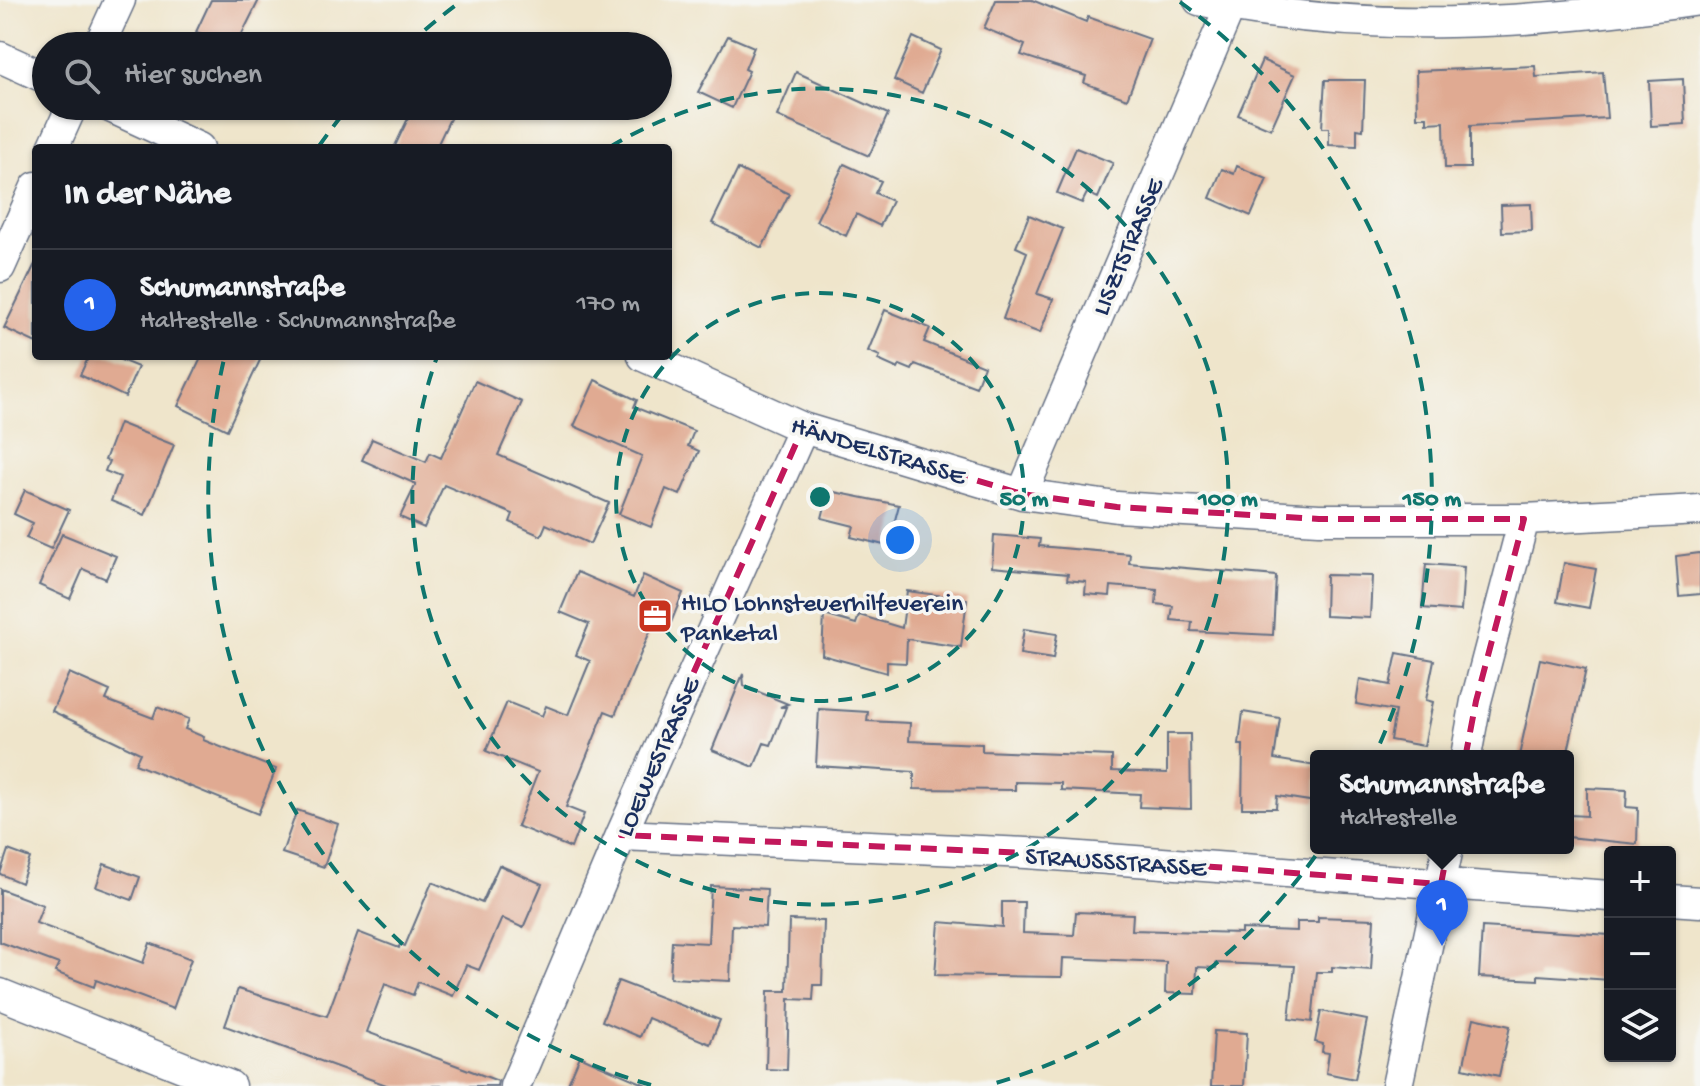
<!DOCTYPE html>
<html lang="de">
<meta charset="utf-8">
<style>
body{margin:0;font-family:"Gochi Hand",sans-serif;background:#242831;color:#f1f3f6}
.controls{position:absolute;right:24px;bottom:24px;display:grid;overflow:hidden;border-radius:8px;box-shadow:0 2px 6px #0004}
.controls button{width:72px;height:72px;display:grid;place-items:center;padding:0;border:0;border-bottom:2px solid #363941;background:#171b24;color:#f1f3f6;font:40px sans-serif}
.you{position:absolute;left:900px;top:540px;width:28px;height:28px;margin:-20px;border:6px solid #fff;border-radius:50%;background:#1a73e8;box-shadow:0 0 0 12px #1a73e833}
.badge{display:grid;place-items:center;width:52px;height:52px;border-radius:50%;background:#2563eb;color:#fff;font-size:26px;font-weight:700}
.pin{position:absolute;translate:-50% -66px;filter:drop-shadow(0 2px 4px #0008)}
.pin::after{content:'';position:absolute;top:42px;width:28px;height:24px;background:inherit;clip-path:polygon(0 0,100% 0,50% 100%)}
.popup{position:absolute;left:1310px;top:750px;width:264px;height:104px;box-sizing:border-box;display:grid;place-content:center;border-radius:8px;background:#171b24;filter:drop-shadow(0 2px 6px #0005);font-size:26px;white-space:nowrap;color:#9ea1a6}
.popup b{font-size:30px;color:#f1f3f6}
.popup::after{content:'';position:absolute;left:50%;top:100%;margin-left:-16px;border:16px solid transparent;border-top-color:#171b24}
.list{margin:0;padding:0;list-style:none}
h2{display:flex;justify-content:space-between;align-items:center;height:104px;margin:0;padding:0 32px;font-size:34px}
h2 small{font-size:26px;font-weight:400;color:#9ea1a6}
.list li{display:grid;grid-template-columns:52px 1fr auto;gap:24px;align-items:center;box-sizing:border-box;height:112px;padding:0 32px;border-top:2px solid #363941}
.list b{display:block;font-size:30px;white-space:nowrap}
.list p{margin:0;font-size:26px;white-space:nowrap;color:#9ea1a6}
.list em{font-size:26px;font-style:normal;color:#9ea1a6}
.icon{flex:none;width:44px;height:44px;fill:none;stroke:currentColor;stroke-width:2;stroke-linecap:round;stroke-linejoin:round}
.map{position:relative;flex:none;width:1700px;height:1086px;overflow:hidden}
.search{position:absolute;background:#171b24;box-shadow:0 2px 6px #0004;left:32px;top:32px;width:640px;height:88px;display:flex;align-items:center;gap:20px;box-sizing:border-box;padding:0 28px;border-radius:44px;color:#9ea1a6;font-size:30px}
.panel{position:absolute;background:#171b24;box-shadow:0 2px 6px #0004;left:32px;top:144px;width:640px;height:216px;border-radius:8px}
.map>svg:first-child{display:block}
.building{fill:#e0aa92}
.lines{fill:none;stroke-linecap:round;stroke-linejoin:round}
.minor-casing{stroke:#656f84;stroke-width:33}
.minor{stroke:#fff;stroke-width:30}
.marked{fill:none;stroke:#c2185b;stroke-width:6;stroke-dasharray:16 10;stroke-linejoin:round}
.ring{fill:none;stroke:#0f766e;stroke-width:4;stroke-dasharray:14 10}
.labels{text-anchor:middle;stroke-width:7;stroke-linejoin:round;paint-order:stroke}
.street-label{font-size:26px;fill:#1b2f5e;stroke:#f6f6f2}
.poi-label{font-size:26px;fill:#1b2f5e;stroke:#f6f6f2;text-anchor:start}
.centre{fill:#0f766e;stroke:#f6f6f2;stroke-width:4}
.ring-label{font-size:24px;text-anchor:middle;font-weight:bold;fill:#0f766e;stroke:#f6f6f2;stroke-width:7;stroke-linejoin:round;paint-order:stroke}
</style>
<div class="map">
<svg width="1700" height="1086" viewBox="0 0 1700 1086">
<rect width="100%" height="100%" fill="#f6f6f2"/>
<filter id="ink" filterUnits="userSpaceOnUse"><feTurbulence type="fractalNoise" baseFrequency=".0125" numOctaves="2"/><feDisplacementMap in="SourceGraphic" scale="16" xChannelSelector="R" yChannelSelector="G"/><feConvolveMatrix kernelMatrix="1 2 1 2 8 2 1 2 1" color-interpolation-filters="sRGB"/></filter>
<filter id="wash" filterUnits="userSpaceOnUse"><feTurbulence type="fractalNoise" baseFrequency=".006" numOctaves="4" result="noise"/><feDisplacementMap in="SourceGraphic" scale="32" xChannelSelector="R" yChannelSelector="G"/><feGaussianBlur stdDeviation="1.8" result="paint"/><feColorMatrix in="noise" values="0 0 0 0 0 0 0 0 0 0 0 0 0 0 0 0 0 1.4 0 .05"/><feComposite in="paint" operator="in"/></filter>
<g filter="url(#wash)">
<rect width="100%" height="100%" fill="#efe5cb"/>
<g id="blocks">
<path class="building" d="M211,0H259L236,46L196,32Z
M996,0H1032L1086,22L1088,17L1150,39L1127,99L1084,83L1086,76L1021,55L1025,45L984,28Z
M728,36L754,47L745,69L749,71L732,108L698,92Z
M913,37L941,50L922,93L894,80Z
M1262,60L1295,75L1271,129L1238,115Z
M1535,66L1536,77L1603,72L1607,118L1470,126V168H1445L1444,122L1427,123V117H1417L1416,71Z
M796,72L888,114L869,156L777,116Z
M1683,79L1685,124L1651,126L1649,81Z
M1325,80H1365L1363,130L1357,129V146L1329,145V128H1322Z
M414,106H456L436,148H394Z
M1076,148L1113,163L1098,198L1087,193L1082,203L1057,193Z
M844,164L881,181L875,193L892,201L880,226L856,214L846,236L816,221Z
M1237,166L1267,179L1251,216L1210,198L1222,169L1234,174Z
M738,169L789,194L762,248L712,223Z
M1531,204L1532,231L1502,232L1501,205Z
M1029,215L1063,229L1037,294L1053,299L1040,333L1003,319L1027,252L1016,247Z
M36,262V343L4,328Z
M885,310L930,328L924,342L984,366L976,387L915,364L912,370L900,365L898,369L878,360L880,356L868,351Z
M89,356H111L138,367L125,397L80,375Z
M202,356H262L227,430L178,406Z
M595,380L637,400L634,407L694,431L688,446L699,451L680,495L666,489L651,527L619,514L642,456L574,426Z
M475,381L522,402L498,455L609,503L590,544L546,524L541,536L510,522L513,514L444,485L424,528L400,517L416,484L362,460L372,439L426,462L430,453L441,458Z
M119,423L174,445L145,515L111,501L120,477L105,471L109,461L105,460Z
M25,490L69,510L51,549L26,538L33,523L14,514Z
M829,491L899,505L888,546L851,537L854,526L822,518Z
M62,534L116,556L106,579L83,569L70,599L39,585Z
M994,535L1040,539L1039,546L1130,554L1129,563L1276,576L1273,635L1191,631L1192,622L1171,620L1173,606L1156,604L1157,590L1111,586L1110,596L1085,594L1086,582L1067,580L1068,574L992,567Z
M1700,553V594L1679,596L1676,556Z
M1564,563L1596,569L1589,608L1557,602Z
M1426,564L1464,567L1461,611L1422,608Z
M577,572L634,597L643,575L683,593L668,630L651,629L615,715L605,711L566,807L584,814L571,848L517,826L538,772L486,751L507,702L542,716L546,706L568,715L590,661L576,655L589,624L560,612Z
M1326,575L1372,576L1370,618L1325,616Z
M907,591L967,599L961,647L907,639L906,663L887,662V673L822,655L824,615L856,624L859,615L902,628Z
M1024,629L1057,634L1053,659L1020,654Z
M1397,653L1434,660L1426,700L1433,702L1424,746L1390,740L1395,711L1356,704L1360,679L1390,685Z
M1540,659L1586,669L1567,756H1519Z
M69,673L110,691L106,700L153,718L157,707L189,719L185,729L204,737L203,740L276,769L258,814L135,764L140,753L52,711Z
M743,674L744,686L788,704L780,707H786L771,745L764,743L754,767L712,750Z
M819,709L868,712L867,721L910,723L909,741L982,744V751L1112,756V771L1167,773V734H1190L1191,809L1139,807L1140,794L1061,790V783L1015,782V790L914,789V772L816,766Z
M1243,712L1280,718L1274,759L1316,766V802L1277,796L1276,808H1242L1243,745H1239Z
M1587,788L1627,790L1626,807L1638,808L1637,844L1568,837L1570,815L1587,816Z
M297,810L338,824L324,867L282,853Z
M8,850L30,858L21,883L0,874Z
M104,864L140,877L132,900L96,887Z
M499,865L542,884L523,928L502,918L479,970L466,965L453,996L418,982L413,995L385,984L367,1032L498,1081L497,1086H389L225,1026L238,989L327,1016L358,932L399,948L400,944L405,946L432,882L482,903Z
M711,886L767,889L765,927L732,925L730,981L670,978L672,941L708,943Z
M0,889L43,905L36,923L143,963L150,943L191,959L173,1009L96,980L94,987L55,972L59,964L0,942Z
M1002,902H1024L1023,933L1074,935L1076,912L1133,914L1132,930L1241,933V929L1297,931V922H1318V917L1374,919L1371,970L1332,967V972H1317L1312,1022L1289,1019L1295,966L1216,963V968L1197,967L1196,994L1165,993L1166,962L1063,958L1062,977L935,975L939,922L1002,927Z
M789,920L824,921L822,985H814L813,1000L789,999L787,1070L766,1069L768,991H787Z
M1482,927L1610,935V980L1538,975V980L1479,977Z
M618,981L720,1020L710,1044L648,1018L640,1037L602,1021Z
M1321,1011L1367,1020L1355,1079L1326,1073L1329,1053L1322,1052L1323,1044L1315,1042Z
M1474,1018L1510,1026L1499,1076L1463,1068Z
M1214,1031L1247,1033L1244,1086H1211Z
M580,1056L595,1063L649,1086H567Z"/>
</g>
</g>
<g filter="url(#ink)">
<use href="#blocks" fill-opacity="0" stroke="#656f84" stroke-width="2"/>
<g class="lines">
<defs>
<path id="minor" d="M1199,0C1363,35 1536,24 1700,0
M99,46L120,0
M0,57L46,78
M108,106L199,148
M53,148L72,106
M0,267L36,187
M643,356L803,428L1022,494L1117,507L1319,519H1524L1700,510
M1022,494L1233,0
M1466,756L1476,701L1524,519
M621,835L1027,853L1610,896
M1670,900L1700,902
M0,994L230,1086
M515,1086L621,835L803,428
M1397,1086L1448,848"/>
</defs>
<use href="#minor" class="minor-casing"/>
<use href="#minor" class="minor"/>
</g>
</g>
<path class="marked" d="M803,428L1022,494L1117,507L1319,519H1524L1476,701L1441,884L1027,853L621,835Z"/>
<g class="ring">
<circle cx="820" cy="497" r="204"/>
<path d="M610 147A408 408 0 1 1 437 357"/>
<path d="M651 1085A612 612 0 0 1 224 359M319 146A612 612 0 0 1 348 108M407 46A612 612 0 0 1 460 2M1180 2A612 612 0 0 1 989 1085"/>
</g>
<defs>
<symbol id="office-square" viewBox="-11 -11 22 22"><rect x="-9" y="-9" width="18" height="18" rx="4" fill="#c8321e" stroke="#f6f6f2"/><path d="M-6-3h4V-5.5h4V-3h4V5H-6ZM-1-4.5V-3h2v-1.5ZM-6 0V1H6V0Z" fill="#fff"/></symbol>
</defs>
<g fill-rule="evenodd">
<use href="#office-square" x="635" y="596" width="40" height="40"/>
</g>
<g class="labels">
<g class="street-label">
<text transform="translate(1126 246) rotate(-67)" y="9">LISZTSTRASSE</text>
<text transform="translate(879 449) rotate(17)" y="9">HÄNDELSTRASSE</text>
<text transform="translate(656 756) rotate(-66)" y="9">LOEWESTRASSE</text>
<text transform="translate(1116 860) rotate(4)" y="9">STRAUSSSTRASSE</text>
</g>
<g class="poi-label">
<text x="681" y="610">HILO Lohnsteuerhilfeverein<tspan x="681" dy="30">Panketal</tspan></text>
</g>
</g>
<circle cx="820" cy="497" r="12" class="centre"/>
<g class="ring-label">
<text x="1024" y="505">50 m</text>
<text x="1228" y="505">100 m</text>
<text x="1432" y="505">150 m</text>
</g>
</svg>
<div class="controls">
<button>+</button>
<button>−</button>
<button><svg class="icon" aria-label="layers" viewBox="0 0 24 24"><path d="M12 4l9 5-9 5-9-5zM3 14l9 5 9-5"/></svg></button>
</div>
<div class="you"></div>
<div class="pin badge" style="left:1442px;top:946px">1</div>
<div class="popup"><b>Schumannstraße</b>Haltestelle</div>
<div class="search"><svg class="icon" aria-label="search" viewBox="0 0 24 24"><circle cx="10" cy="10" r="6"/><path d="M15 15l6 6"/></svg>Hier suchen</div>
<section class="panel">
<h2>In der Nähe<small></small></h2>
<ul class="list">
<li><span class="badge">1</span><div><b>Schumannstraße</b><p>Haltestelle · Schumannstraße</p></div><em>170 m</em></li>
</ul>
</section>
</div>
